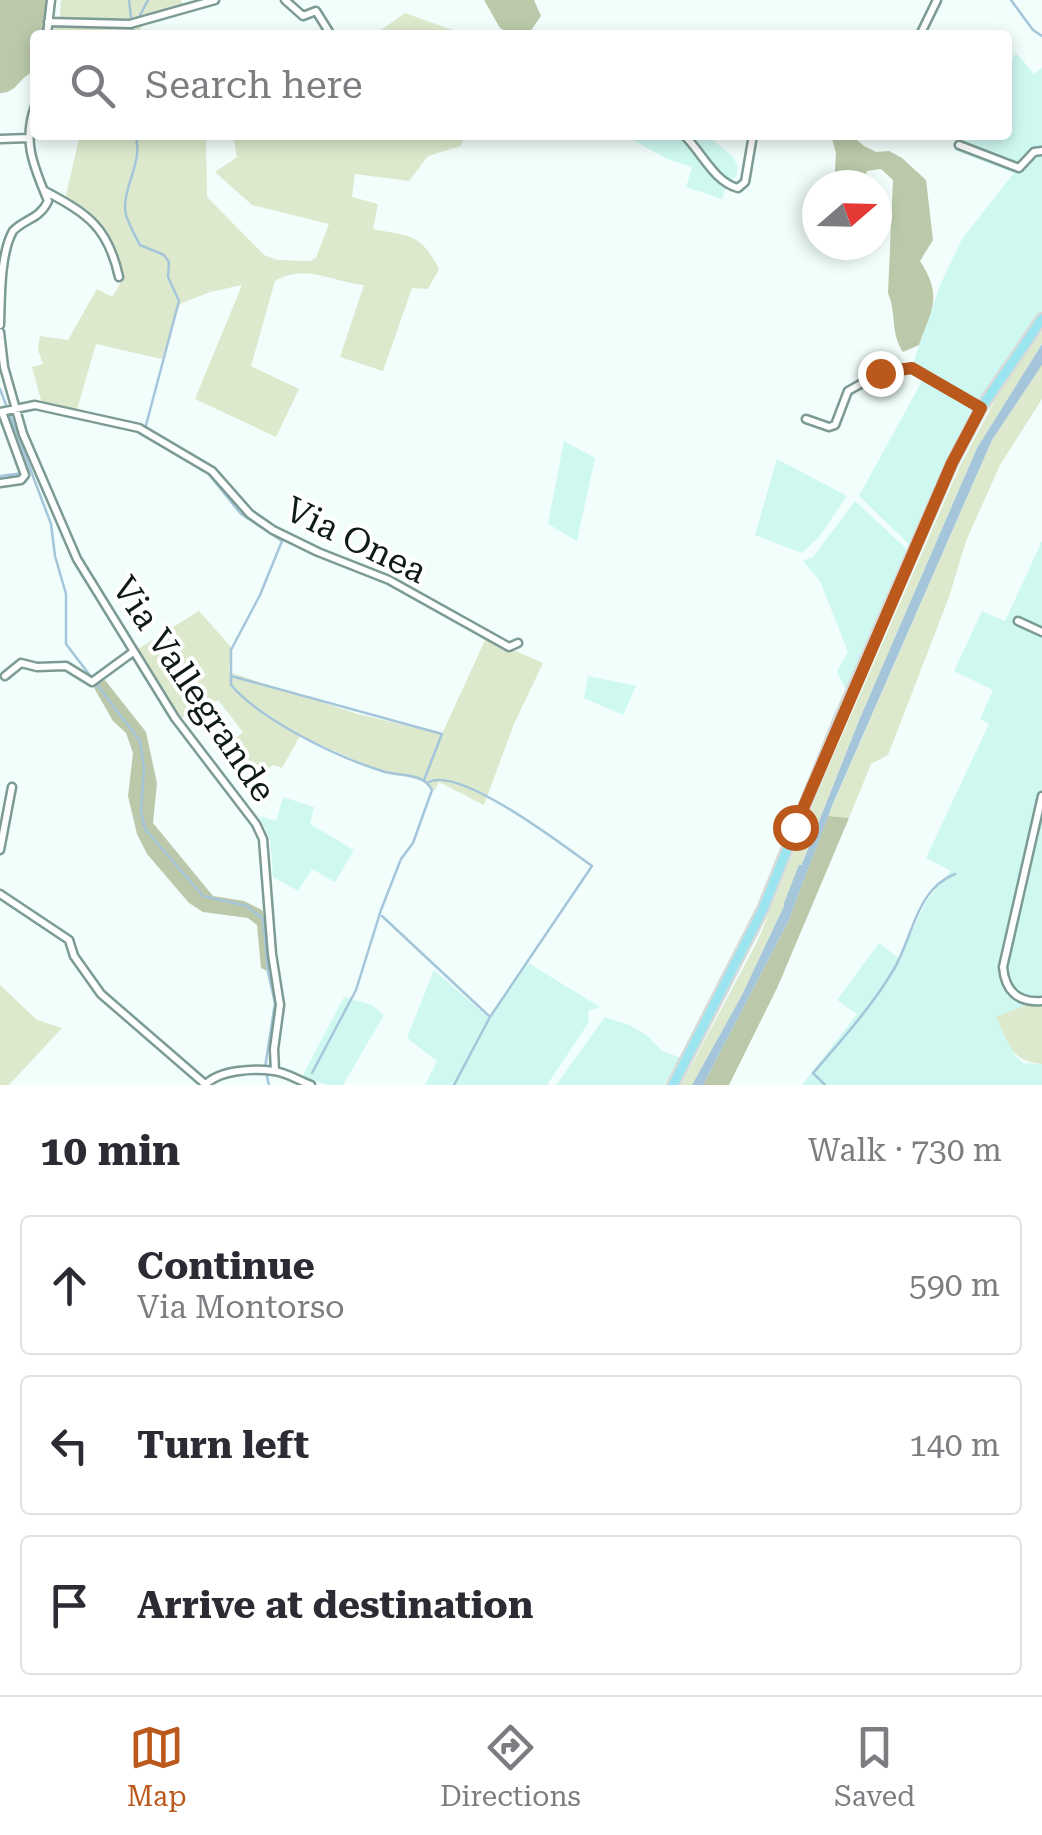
<!DOCTYPE html>
<meta charset="utf-8">
<style>
body{margin:0;font-family:"Roboto Serif",serif;background:#f2f2f3;color:#2b2b33}
.compass{position:absolute;left:802px;top:170px;width:90px;height:90px;border-radius:50%;background:#fff;box-shadow:0 5px 15px #0003;rotate:70deg}
.stop{position:absolute;width:30px;height:30px;margin:-22px;border:8px solid #bb591d;border-radius:50%;background:#fff}
.stop.end{background:#bb591d;border-color:#fff;box-shadow:0 2px 10px #0008}
.list{margin:0;padding:0;list-style:none}
h2{display:flex;justify-content:space-between;align-items:center;height:130px;margin:0;padding:0 40px;font-size:42px}
h2 small{font-size:32px;font-weight:400;color:#7c7c81}
.list li{display:grid;grid-template-columns:65px 1fr auto;gap:30px;align-items:center;box-sizing:border-box;height:140px;margin:0 20px 20px;padding:0 20px;border:2px solid #e1e1e2;border-radius:10px}
.list b{display:block;font-size:38px;white-space:nowrap}
.list p{margin:0;font-size:32px;white-space:nowrap;color:#7c7c81}
.list em{font-size:32px;font-style:normal;color:#7c7c81}
.icon{flex:none;width:55px;height:55px;fill:none;stroke:currentColor;stroke-width:2;stroke-linecap:round;stroke-linejoin:round}
.map{position:relative;flex:none;width:1042px;height:1085px;overflow:hidden}
.search{position:absolute;background:#fff;box-shadow:0 5px 15px #0003;left:30px;right:30px;top:30px;height:110px;display:flex;align-items:center;gap:25px;box-sizing:border-box;padding:0 35px;border-radius:10px;color:#7c7c81;font-size:38px}
.sheet{height:610px;background:#fff}
nav{display:flex;justify-content:space-around;align-items:center;box-sizing:border-box;height:140px;border-top:2px solid #e1e1e2;background:#fff;font-size:28px;color:#7c7c81}
nav a{display:grid;justify-items:center;gap:5px}
nav .on{color:#bb591d}
.map>svg:first-child{display:block}
.built{fill:#cff9f0}
.green{fill:#dce9cc}
.forest{fill:#bbc9aa}
.water{fill:#a5c6da}
.lines{fill:none;stroke-linecap:round;stroke-linejoin:round}
.stream{stroke:#a5c6da;stroke-width:2.5}
.minor-casing{stroke:#7d9b95;stroke-width:11}
.major-casing{stroke:#d8dada;stroke-width:14}
.minor{stroke:#fff;stroke-width:6}
.major{stroke:#9ae5ef;stroke-width:9}
.route{stroke:#bb591d;stroke-width:12}
.labels{text-anchor:middle;stroke-width:8;stroke-linejoin:round;paint-order:stroke}
.street-label{font-size:35px;fill:#0e1a18;stroke:#fff}
</style>
<div class="map">
<svg width="1042" height="1085" viewBox="0 0 1042 1085">
<rect width="100%" height="100%" fill="#f1fefb"/>
<path class="built" d="M1016,53L1034,74L1042,68V313L982,401L914,549L859,496L922,381L911,369L941,283L962,239L1014,173L954,150L963,135H1007V68Z
M624,135H707L733,157L738,167L736,177L728,181L722,199L686,187L692,167L667,159Z
M564,441L595,458L577,541L548,524Z
M777,459L847,496L819,537L802,553L755,535Z
M855,501L911,553L848,695L837,671L848,652L820,581L803,561L813,557Z
M1042,541V1006H1024L997,1017L1015,1055L1023,1063L1042,1064V1085H802L857,1014L837,1000L879,943L899,958L926,902L951,871L926,858L989,724L980,719L993,690L954,671L982,611L1005,621Z
M588,676L636,686L623,715L584,698Z
M283,797L314,807L310,824L354,850L335,882L312,869L298,891L273,877L270,839L259,816L276,821Z
M528,963L600,1007L588,1011L589,1022L547,1085H425L437,1061L407,1038L434,970L490,1019Z
M344,997L372,1005L384,1015L343,1085H328L302,1077Z
M605,1017L629,1025L648,1036L662,1051L684,1059L669,1085H556Z"/>
<path class="green" d="M61,0H181L188,12L144,23L137,35H52L60,16Z
M405,13L466,35H374Z
M80,135H206L207,197L264,255L277,260L310,261L316,258L329,224L252,205L215,172L237,157L233,135H465L461,146L428,156L409,181L355,174L352,197L378,204L373,229C412,237 420,233 439,269L428,289L412,288L383,371L340,357L364,285C330,282 307,263 275,281L251,366L299,389L276,437L195,399L242,285L210,292L180,304L162,359L96,344L76,413L42,404L32,367L43,364L38,350L40,336L68,340L97,289L112,297L120,284C107,245 99,225 65,199Z
M1042,332V344L977,448L860,718L792,889L742,995L692,1085H681L758,940L827,770L960,466L1001,389Z
M1042,365V399L1000,465L966,541L949,597L888,755L871,764L849,818L828,816L992,440Z
M199,611L231,647L229,672L358,714L442,734L486,638L543,663L514,724L484,805L439,782L434,791L426,782L371,767L300,736L282,768L273,765L256,777L230,743L243,732L218,700L182,718L138,649Z
M0,985L37,1020L62,1028L9,1085H0Z
M1024,1006H1042V1064C1009,1061 1010,1044 996,1017Z"/>
<path class="forest" d="M0,0H51L42,35H35L34,72C19,76 18,93 0,93Z
M484,0H534L541,16L530,32L511,35L500,28Z
M831,135H851L864,146L876,152L889,151L902,158L926,180L933,240L920,261C943,297 932,308 919,345L903,352C890,333 897,314 888,293L893,180L881,169L867,171L861,185H834L836,153Z
M105,680L146,732L157,783L153,823L213,896L244,901L262,910L269,929V972L261,968L257,925L248,918L203,912L189,903L147,854L137,834L128,796L133,753L126,733L113,721L93,686Z
M828,816L849,818L778,986L729,1085H703L788,922Z"/>
<path class="water" d="M1042,344V365L992,440L832,806L788,922L703,1085H692L742,995L792,889L860,718L977,448Z"/>
<g class="lines">
<path class="stream" d="M129,0L133,35
M1011,0L1033,30L1042,36
M137,21L148,0
M135,135C145,161 120,190 126,215C129,224 135,236 140,245L164,255L169,262L168,277L179,301L145,429
M0,389L51,524L55,556L66,594V644L140,741L144,768L141,811L145,829L203,896L247,906L263,919L268,972L275,1003L265,1068L269,1085
M207,472L241,514L282,541L260,595L231,650V685C262,721 337,757 382,771C400,777 423,772 432,790L413,843L401,859L381,910L356,990L312,1073
M0,476L24,473
M231,676L442,734L424,780
M429,782C460,766 564,846 592,866L490,1017L454,1085
M785,904L800,866
M382,916L489,1016
M825,1085L813,1073C841,1041 873,1005 894,969C913,937 916,889 955,874"/>
<defs>
<path id="minor" d="M285,0L303,16L316,11L331,35
M48,22L130,24L215,0
M47,35L51,0
M920,35L937,0
M684,135C701,151 714,182 738,188L745,182L753,135
M0,139L28,138
M959,145L1019,168L1034,152L1042,151
M45,191C88,214 108,227 119,277
M0,325C1,297 0,254 13,231C24,219 40,219 48,201C34,167 22,142 35,106
M0,332L4,367L23,434L77,559L175,718L256,824L263,839L272,954L280,1005L274,1049L275,1071
M0,412L35,405L139,428L212,471L250,514L273,530L318,552L389,580L509,647L518,643
M806,419L829,427L835,425L848,391L880,373L898,369L911,368L981,408
M0,483L21,480L25,475L2,412
M1018,621L1042,632
M5,676L21,663L37,667L66,666L92,682L133,652
M1042,796L1003,967C1005,991 1018,1003 1042,1001
M0,850L12,787
M0,894L69,940L74,956L101,994L205,1084
M205,1085C219,1070 253,1068 274,1071C286,1072 299,1081 311,1085"/>
<path id="major" d="M673,1085L763,909L838,723L952,463L981,408L1042,319"/>
</defs>
<use href="#minor" class="minor-casing"/>
<use href="#major" class="major-casing"/>
<use href="#minor" class="minor"/>
<use href="#major" class="major"/>
</g>
<g class="lines">
<path class="route" d="M795,827L952,463L981,408L912,368L880,373"/>
</g>
<g class="labels">
<g class="street-label">
<text transform="translate(356 540) rotate(26)" y="12">Via Onea</text>
<text transform="translate(194 689) rotate(56)" y="12">Via Vallegrande</text>
</g>
</g>
</svg>
<svg class="compass" viewBox="-18 -18 36 36"><path d="M0-13l5 13h-10z" fill="#e53935"/><path d="M0 13l5-13h-10z" fill="#7c7c81"/></svg>
<div class="stop" style="left:795px;top:827px"></div>
<div class="stop end" style="left:880px;top:373px"></div>
<div class="search"><svg class="icon" aria-label="search" viewBox="0 0 24 24"><circle cx="10" cy="10" r="6"/><path d="M15 15l6 6"/></svg>Search here</div>
</div>
<section class="sheet">
<h2>10 min<small>Walk · 730 m</small></h2>
<ul class="list">
<li><svg class="icon" aria-label="ahead" viewBox="0 0 24 24"><path d="M12 20V5M6 11l6-6 6 6"/></svg><div><b>Continue</b><p>Via Montorso</p></div><em>590 m</em></li>
<li><svg class="icon" aria-label="left" viewBox="0 0 24 24"><path d="M17 20v-9H6M10 6l-5 5 5 5"/></svg><div><b>Turn left</b></div><em>140 m</em></li>
<li><svg class="icon" aria-label="arrive" viewBox="0 0 24 24"><path d="M6 21V4h12l-3 4 3 4H6"/></svg><div><b>Arrive at destination</b></div></li>
</ul>
</section>
<nav>
<a class="on"><svg class="icon" aria-label="map" viewBox="0 0 24 24"><path d="M3 6l6-2 6 2 6-2v14l-6 2-6-2-6 2zM9 4v14M15 6v14"/></svg>Map</a>
<a><svg class="icon" aria-label="directions" viewBox="0 0 24 24"><path d="M12 3l9 9-9 9-9-9zM9 14v-3h6M13 9l2 2-2 2"/></svg>Directions</a>
<a><svg class="icon" aria-label="saved" viewBox="0 0 24 24"><path d="M7 4h10v16l-5-4-5 4z"/></svg>Saved</a>
</nav>
